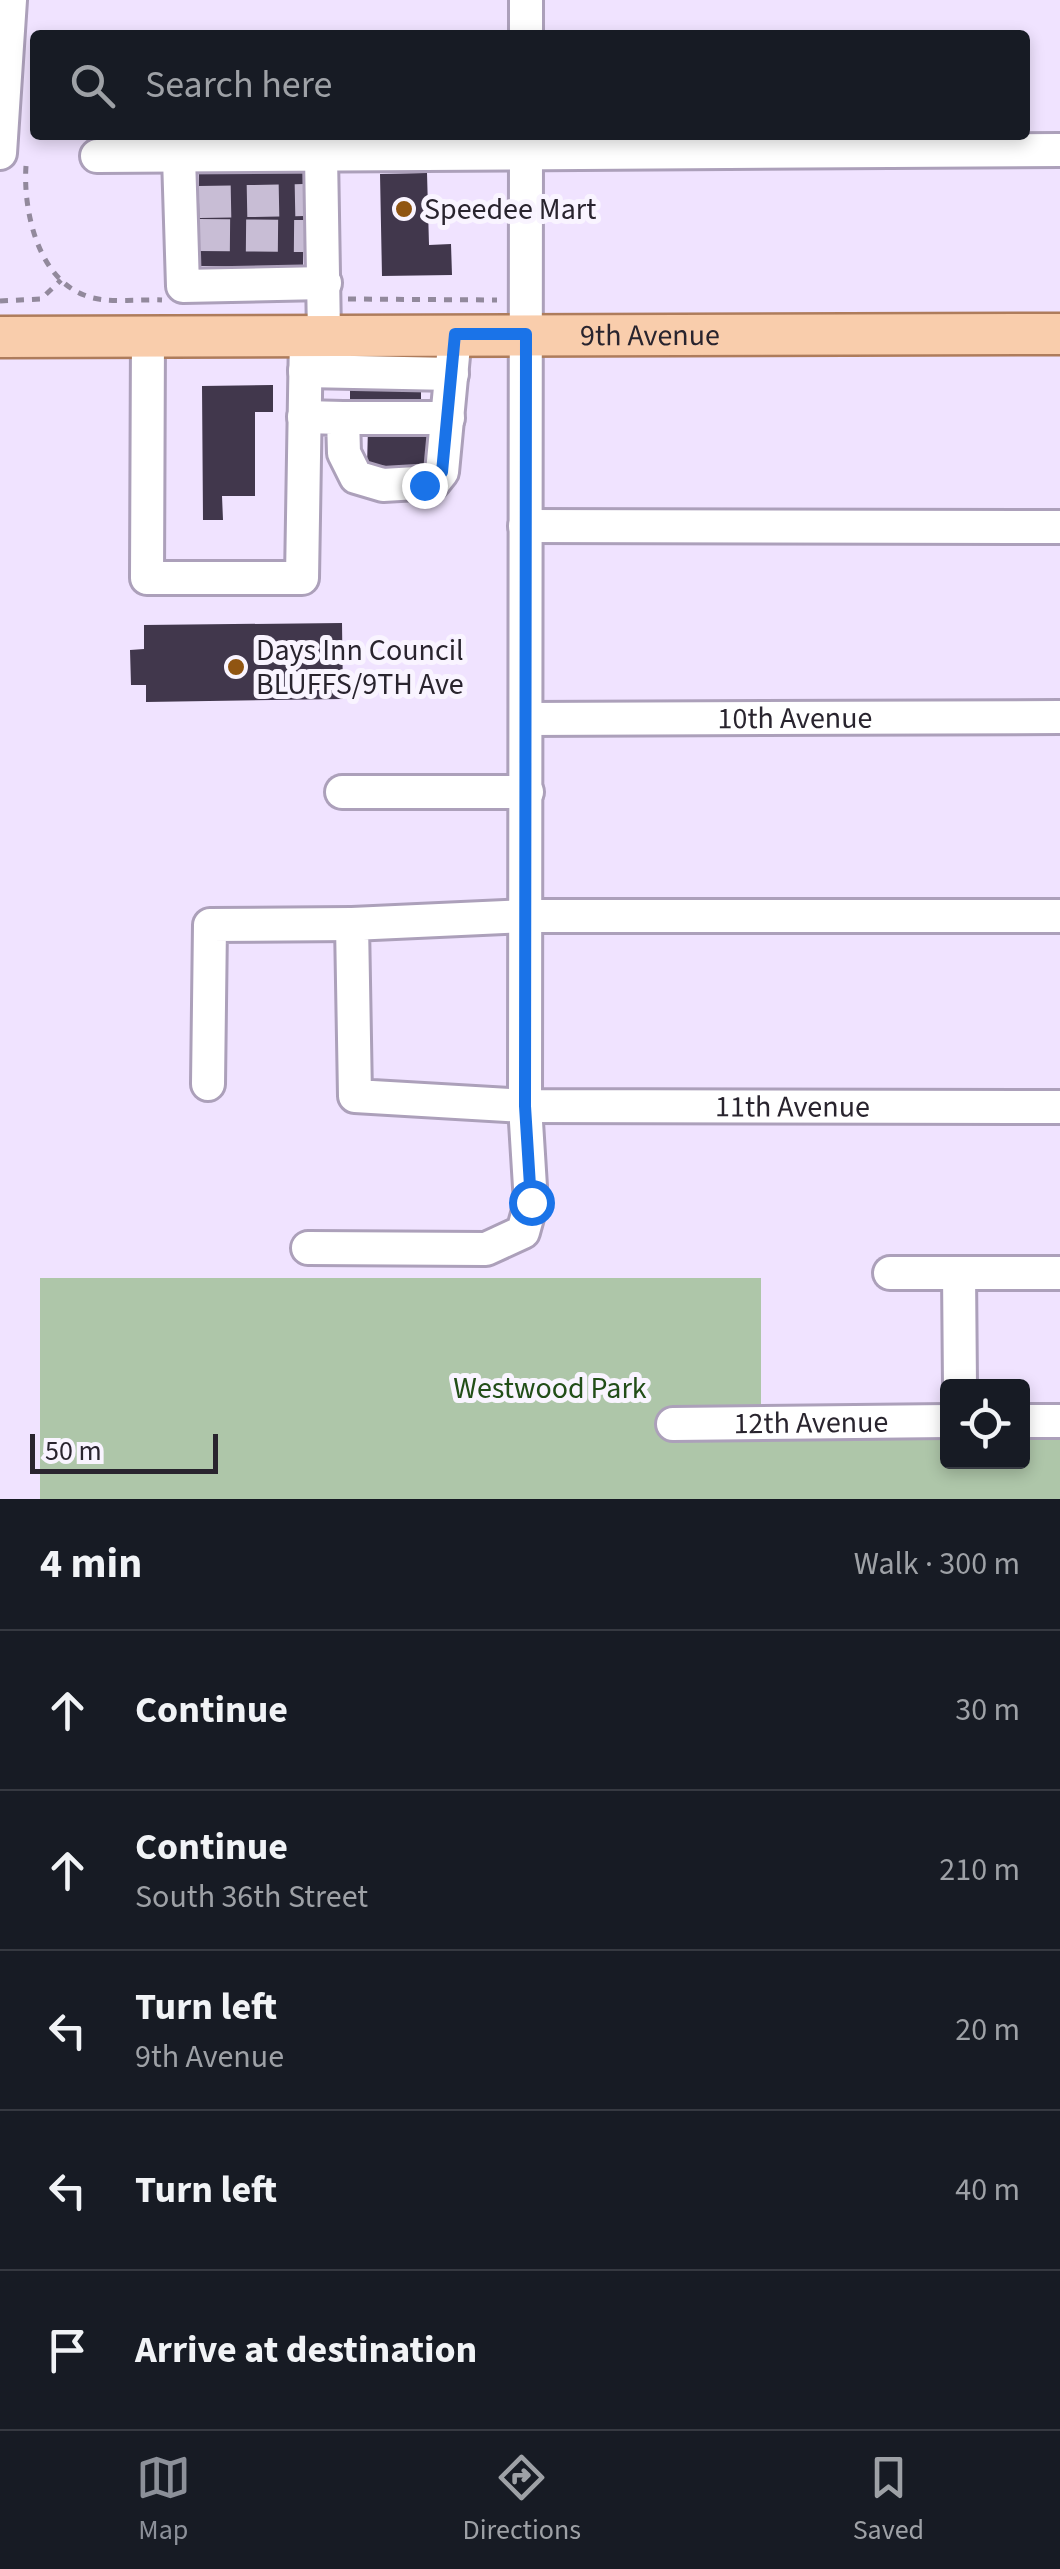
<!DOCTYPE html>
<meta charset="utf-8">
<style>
body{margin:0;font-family:"Source Sans 3",sans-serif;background:#242831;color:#f1f3f6}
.controls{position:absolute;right:30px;bottom:30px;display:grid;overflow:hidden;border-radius:10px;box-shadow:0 5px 15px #0003}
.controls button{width:90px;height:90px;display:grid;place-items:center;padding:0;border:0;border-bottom:2px solid #363941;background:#171b24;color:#f1f3f6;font:50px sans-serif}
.scale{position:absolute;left:30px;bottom:25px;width:188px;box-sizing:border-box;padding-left:10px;border:5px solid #29242e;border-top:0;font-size:28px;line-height:35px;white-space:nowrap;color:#29242e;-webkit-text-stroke:8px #f9f4ff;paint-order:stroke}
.stop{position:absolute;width:30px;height:30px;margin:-22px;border:8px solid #1a73e8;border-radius:50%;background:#fff}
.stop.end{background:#1a73e8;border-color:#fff;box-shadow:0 2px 10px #0008}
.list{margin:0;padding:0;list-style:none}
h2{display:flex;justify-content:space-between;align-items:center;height:130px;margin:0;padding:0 40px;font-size:42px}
h2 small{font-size:32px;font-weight:400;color:#9ea1a6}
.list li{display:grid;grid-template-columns:65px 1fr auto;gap:30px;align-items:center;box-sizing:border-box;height:160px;padding:0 40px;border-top:2px solid #363941}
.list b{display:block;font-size:38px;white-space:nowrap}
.list p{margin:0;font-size:32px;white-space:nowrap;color:#9ea1a6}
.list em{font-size:32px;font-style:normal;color:#9ea1a6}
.icon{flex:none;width:55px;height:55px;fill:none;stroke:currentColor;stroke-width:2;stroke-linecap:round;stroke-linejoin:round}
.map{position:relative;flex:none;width:1060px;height:1499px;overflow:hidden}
.search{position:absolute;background:#171b24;box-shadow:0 5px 15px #0003;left:30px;right:30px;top:30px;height:110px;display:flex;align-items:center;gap:25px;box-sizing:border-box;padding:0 35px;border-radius:10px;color:#9ea1a6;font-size:38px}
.sheet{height:930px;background:#171b24}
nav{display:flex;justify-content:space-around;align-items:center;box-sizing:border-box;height:140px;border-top:2px solid #363941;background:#171b24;font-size:28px;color:#9ea1a6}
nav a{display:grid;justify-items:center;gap:5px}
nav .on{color:#8c9099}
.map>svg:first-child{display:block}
.green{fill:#aec6a9}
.building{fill:#41374c}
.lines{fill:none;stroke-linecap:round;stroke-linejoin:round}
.minor-tunnel{stroke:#c8bdd5;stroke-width:32;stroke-dasharray:32 16;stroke-linecap:butt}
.minor-casing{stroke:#aca0ba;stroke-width:38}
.major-casing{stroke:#ae7c5c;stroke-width:45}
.path{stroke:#92899c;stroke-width:5;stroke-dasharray:8 8;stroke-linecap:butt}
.minor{stroke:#fff;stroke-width:32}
.major{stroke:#f9cdac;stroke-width:40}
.route{stroke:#1a73e8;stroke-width:12}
.poi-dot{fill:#905512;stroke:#f9f4ff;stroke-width:4}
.labels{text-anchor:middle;stroke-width:10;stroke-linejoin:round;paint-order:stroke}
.poi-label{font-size:30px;fill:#29242e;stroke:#f9f4ff;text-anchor:start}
.street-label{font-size:30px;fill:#29242e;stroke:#f9f4ff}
.park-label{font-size:30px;fill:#224e18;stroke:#f9f4ff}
</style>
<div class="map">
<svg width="1060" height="1499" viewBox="0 0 1060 1499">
<rect width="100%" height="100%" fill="#f0e3ff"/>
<path class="green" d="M40,1278H761V1421H947L948,1461H1022L1023,1421H1060V1499H40Z"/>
<path class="building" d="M199,163L305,164L303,268L198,266Z
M427,173L429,245L451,244L452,275L382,276L380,174Z
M350,380L421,381V408H350Z
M273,385V412H255V496H222L223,520H203L202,386Z
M368,427H434V468L367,467Z
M342,623L343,699L146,702V685H131L130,650L144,649V625Z"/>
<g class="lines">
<path class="minor-tunnel" d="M199,202L304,200
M198,235L304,236"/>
<defs>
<g id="minor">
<path d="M526,0V35"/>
<path d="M0,153L10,0"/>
<path d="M321,155L324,335"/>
<path d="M97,156L1060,150"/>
<path d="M179,157L183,286L325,283"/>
<path d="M148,336L147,578H302L306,335"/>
<path d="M305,371L452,374"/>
<path d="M304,417L343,418L344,453L356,477L383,485L434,482L442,472L455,335"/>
<path d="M343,418H448"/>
<path d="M525,526L1060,527"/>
<path id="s1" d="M527,719L1060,717"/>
<path d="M342,792H527"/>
<path id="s2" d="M1060,916H526L352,924L355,1096L525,1106L1060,1107"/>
<path d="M208,1084L210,925L352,924"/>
<path d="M308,1248L486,1249L523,1232L531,1203L525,1106L526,135"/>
<path d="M890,1273H1060"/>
<path d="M959,1273L960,1386"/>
<path d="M1022,1421H1060"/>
<path id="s3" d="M673,1424L948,1421"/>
</g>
<g id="major">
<path id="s4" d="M0,337L1060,334"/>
</g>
</defs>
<use href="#minor" class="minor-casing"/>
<use href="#major" class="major-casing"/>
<path class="path" d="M26,166C23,209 37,277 84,295C104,304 139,299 162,300
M348,299L497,300
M0,301L41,299L61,280"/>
<use href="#minor" class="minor"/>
<use href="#major" class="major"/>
</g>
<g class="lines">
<path class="route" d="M424,485L434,482L442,472L455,334H526L525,1106L531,1202"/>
</g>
<g class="poi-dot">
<circle cx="404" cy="209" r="10"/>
<circle cx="236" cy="667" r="10"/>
</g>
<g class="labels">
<g class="poi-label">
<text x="424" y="219">Speedee Mart</text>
<text x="256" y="660">Days Inn Council<tspan x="256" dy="34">BLUFFS/9TH Ave</tspan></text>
</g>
<g class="street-label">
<text dy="10" stroke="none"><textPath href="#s4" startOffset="650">9th Avenue</textPath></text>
<text dy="10" stroke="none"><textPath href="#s1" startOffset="268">10th Avenue</textPath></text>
<text dy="10" stroke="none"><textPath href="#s2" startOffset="1318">11th Avenue</textPath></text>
<text dy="10" stroke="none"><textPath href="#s3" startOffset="138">12th Avenue</textPath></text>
</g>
<g class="park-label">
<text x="550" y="1398">Westwood Park</text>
</g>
</g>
</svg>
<div class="controls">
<button><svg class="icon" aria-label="locate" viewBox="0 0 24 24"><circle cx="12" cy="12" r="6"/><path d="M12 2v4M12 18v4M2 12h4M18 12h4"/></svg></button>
</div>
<div class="scale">50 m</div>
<div class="stop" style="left:531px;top:1202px"></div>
<div class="stop end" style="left:424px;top:485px"></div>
<div class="search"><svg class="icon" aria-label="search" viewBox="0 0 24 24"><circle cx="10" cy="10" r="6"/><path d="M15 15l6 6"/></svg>Search here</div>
</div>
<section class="sheet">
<h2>4 min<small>Walk · 300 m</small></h2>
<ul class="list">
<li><svg class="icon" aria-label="ahead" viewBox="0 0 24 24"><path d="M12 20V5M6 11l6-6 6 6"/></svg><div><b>Continue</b></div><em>30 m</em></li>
<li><svg class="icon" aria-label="ahead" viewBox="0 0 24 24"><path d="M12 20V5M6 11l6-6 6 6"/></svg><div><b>Continue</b><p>South 36th Street</p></div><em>210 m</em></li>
<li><svg class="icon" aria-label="left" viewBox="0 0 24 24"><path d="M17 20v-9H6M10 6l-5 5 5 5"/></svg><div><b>Turn left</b><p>9th Avenue</p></div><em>20 m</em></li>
<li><svg class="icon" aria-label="left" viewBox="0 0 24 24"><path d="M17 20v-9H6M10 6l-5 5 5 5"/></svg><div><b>Turn left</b></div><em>40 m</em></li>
<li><svg class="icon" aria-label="arrive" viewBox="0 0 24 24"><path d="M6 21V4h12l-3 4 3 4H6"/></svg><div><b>Arrive at destination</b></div></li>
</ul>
</section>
<nav>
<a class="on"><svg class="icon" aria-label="map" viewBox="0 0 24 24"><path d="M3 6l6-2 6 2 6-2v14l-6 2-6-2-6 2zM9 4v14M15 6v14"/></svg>Map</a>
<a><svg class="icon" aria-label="directions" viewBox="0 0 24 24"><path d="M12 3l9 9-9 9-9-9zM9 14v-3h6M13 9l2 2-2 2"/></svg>Directions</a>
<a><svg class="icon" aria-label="saved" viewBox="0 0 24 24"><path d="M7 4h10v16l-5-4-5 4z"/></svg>Saved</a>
</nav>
